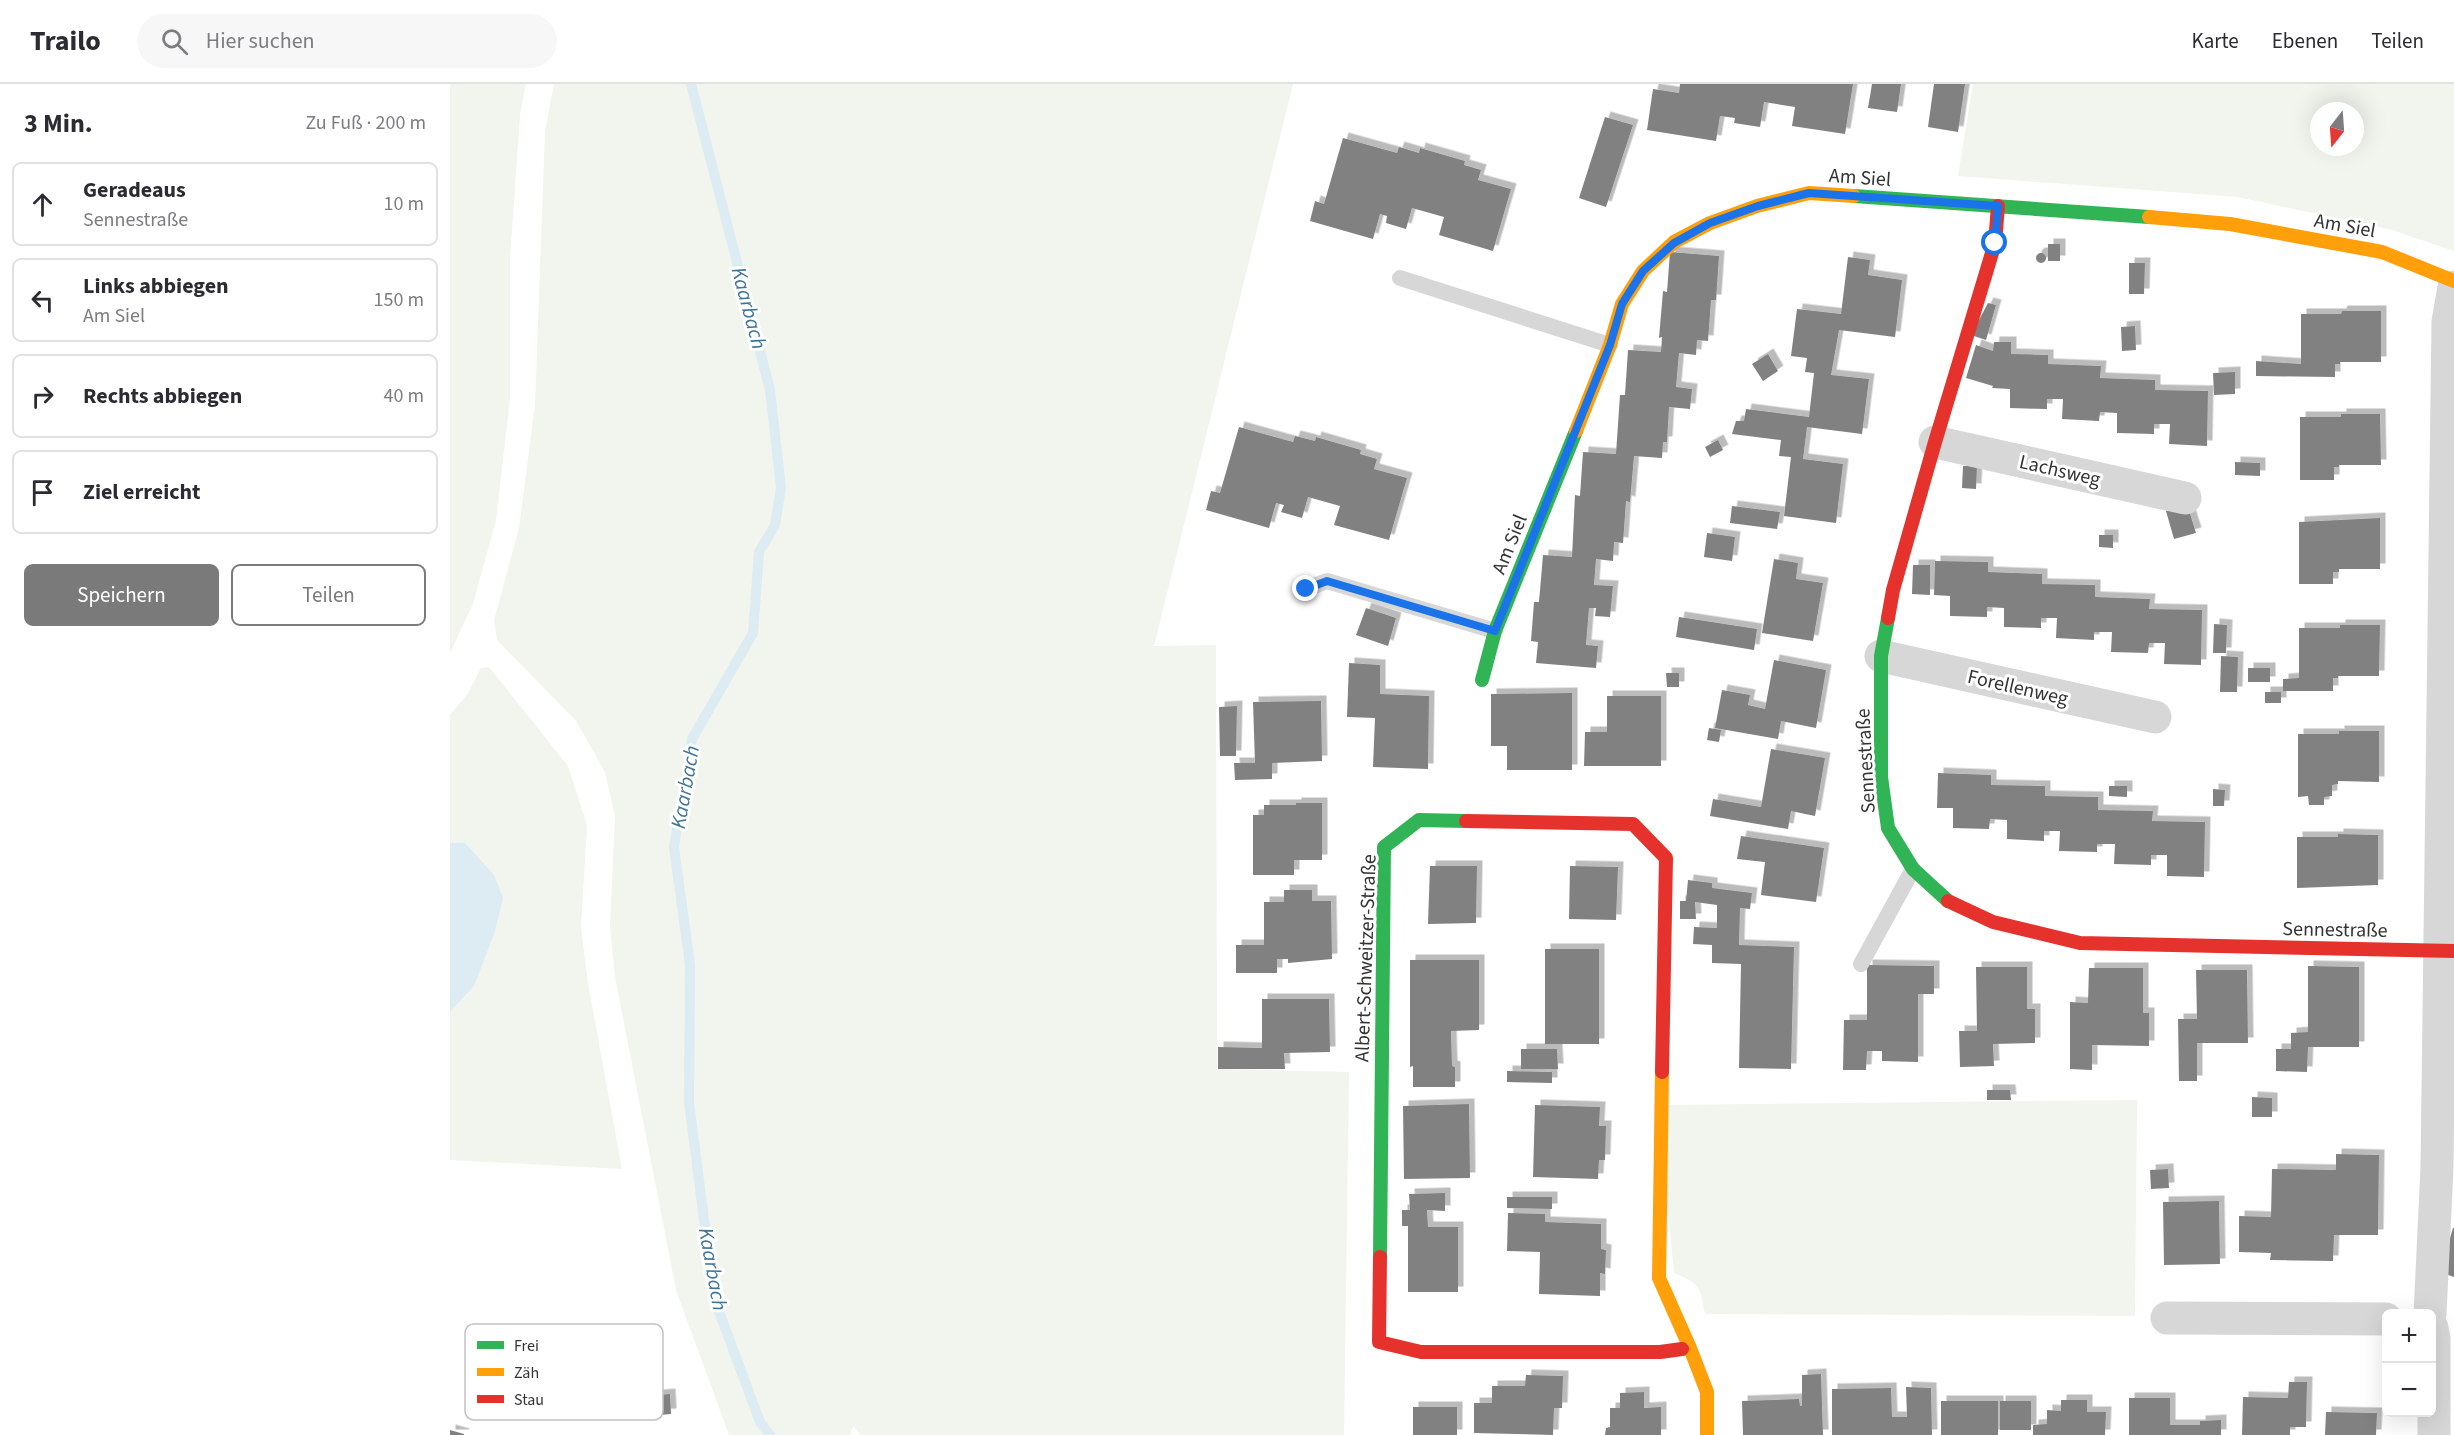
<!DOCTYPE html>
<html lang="de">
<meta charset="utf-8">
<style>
body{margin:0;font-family:"Source Sans 3",sans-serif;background:#f7f7f7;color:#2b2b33}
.controls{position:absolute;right:18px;bottom:18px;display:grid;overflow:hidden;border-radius:9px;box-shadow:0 6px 24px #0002}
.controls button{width:54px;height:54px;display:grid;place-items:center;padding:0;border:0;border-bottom:2px solid #e1e1e2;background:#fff;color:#2b2b33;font:30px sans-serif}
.compass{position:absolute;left:1860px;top:18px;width:54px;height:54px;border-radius:50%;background:#fff;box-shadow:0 6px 24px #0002;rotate:197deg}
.stop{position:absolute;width:18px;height:18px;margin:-14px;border:4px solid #1a73e8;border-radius:50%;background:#fff}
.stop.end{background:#1a73e8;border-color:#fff;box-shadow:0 2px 6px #0008}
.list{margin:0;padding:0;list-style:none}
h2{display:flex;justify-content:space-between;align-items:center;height:78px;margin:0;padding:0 24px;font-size:26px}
h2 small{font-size:20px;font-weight:400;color:#7c7c81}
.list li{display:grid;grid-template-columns:39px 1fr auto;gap:18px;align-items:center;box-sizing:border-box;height:84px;margin:0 12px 12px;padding:0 12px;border:2px solid #e1e1e2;border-radius:9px}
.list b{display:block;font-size:22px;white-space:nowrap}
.list p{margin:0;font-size:20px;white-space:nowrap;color:#7c7c81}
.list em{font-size:20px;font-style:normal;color:#7c7c81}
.actions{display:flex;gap:12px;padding:18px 24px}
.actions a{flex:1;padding:14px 0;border:2px solid #7a7a7a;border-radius:9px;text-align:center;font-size:21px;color:#7a7a7a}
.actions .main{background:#7a7a7a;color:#fff}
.icon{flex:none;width:33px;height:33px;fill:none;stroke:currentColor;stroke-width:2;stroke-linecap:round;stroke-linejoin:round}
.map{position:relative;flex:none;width:2004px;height:1351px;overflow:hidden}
header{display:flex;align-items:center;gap:36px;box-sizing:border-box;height:84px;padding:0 30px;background:#fff;border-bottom:2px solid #e1e1e2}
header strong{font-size:28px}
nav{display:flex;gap:33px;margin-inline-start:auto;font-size:21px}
.search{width:420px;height:54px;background:#f7f7f7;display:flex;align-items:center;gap:15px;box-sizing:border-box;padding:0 21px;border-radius:33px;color:#7c7c81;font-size:22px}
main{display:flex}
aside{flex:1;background:#fff}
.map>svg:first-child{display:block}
.green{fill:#f1f5ed;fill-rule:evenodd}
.water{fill:#ddebf3}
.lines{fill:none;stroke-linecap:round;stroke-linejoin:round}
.stream{stroke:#ddebf3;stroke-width:10}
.building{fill:#818181;filter:url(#shadow)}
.lane{stroke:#d7d7d7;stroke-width:16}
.street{stroke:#d7d7d7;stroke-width:33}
.fast{stroke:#30b455;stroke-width:14}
.slow{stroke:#ff9f0a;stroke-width:14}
.jam{stroke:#e5322d;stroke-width:14}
.route{stroke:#1a73e8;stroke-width:8}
.labels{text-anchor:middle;stroke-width:6;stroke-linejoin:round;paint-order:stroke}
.street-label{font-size:20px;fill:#333;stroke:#fff}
.water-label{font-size:21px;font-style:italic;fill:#3f7597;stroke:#fff}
.key{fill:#fff;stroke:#c2c2c2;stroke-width:1.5}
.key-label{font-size:16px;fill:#333}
</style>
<header>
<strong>Trailo</strong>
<div class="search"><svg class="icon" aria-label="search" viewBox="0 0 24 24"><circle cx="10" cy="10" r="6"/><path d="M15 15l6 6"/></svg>Hier suchen</div>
<nav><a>Karte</a><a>Ebenen</a><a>Teilen</a></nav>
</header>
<main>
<aside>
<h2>3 Min.<small>Zu Fuß · 200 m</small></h2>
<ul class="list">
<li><svg class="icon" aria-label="ahead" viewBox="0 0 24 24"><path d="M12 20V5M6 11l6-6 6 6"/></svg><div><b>Geradeaus</b><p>Sennestraße</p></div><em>10 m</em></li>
<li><svg class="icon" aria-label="left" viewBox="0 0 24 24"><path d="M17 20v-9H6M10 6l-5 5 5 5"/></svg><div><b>Links abbiegen</b><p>Am Siel</p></div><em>150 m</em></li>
<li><svg class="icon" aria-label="right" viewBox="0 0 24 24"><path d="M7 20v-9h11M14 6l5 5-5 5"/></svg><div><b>Rechts abbiegen</b></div><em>40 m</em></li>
<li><svg class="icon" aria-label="arrive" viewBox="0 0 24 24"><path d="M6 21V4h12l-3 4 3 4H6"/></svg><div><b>Ziel erreicht</b></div></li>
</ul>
<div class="actions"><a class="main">Speichern</a><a>Teilen</a></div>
</aside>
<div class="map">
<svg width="2004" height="1351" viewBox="0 0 2004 1351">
<defs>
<filter id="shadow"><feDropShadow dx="5.5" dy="-5.5" stdDeviation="0" flood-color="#0004"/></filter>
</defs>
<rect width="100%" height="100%" fill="#fff"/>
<path class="green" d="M0,0H76L70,31L60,175V315L46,436L23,520L0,569Z
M104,0H843L704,562L766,561L767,985L899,988L894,1351H411L403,1342L400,1351H279L226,1206L165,893L160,842L165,733L155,688L126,637L47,556L44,536L69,444L85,321L95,48Z
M1523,0H2004V167L1942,146L1788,113L1508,92ZM1869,27H1905V63H1869Z
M39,583L118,682L137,741L131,843L138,899L172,1085L0,1076V928L24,902L15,759H0V631L18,609L31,584Z
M1687,1016L1685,1232L1255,1230C1250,1203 1251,1200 1224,1189L1208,1021Z"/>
<path class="water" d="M0,759H15L44,791L53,814L44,850L24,902L0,928Z"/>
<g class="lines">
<path class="stream" d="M241,0L320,306L331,403L325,441L309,468L303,549L242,655L224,763L240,881L239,1018L264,1214L310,1338L320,1351"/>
</g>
<path class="building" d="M1230,0H1403L1395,50L1342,42L1345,23L1314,18L1310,43L1284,39L1285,34L1270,32L1266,57L1197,46L1203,5L1229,9Z
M1422,0H1451L1447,28L1418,24Z
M1484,0H1515L1508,48L1478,43Z
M1155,33L1183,41L1156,123L1129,114Z
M893,54L947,69L949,63L969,69L970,64L1015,77L1014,81L1031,86L1028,96L1061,105L1043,167L989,151L994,133L962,124L956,145L936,139L937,132L930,130L923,155L860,137L865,117L874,120Z
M1598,160H1610V177H1598Z
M1220,168L1269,172L1266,216H1261L1258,257L1247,256L1246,271L1229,269L1226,303L1242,305L1240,325L1219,323L1217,358H1213L1212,374L1184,372L1180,418L1176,417L1173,459L1164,458L1163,477L1146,475L1144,501L1163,502L1160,533L1145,532L1146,524H1139L1136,561L1148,562L1146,584L1086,579L1088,558L1081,557L1084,518H1089L1093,471L1122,473L1125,411L1130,412L1133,368L1166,370L1170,311H1175L1178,266L1211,268L1212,253L1209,254L1213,207L1217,208Z
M1586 174a5 5 0 1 1 10 0a5 5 0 1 1-10 0Z
M1398,173L1420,176L1418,191L1452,196L1445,253L1389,246L1381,291L1419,295L1412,350L1357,343L1353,375L1393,380L1386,439L1334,432L1341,373L1329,372L1331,356L1282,350L1286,337H1294L1296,325L1359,333L1364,289L1355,288L1357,274L1341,272L1347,225L1391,230Z
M1679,179H1695L1694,210H1679Z
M1538,219L1546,221L1536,256L1521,251Z
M1892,227H1931V278H1890V280H1885V293L1806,292V277L1851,280V230H1891Z
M1685,242L1686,266L1672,267L1671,243Z
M1544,258H1561V270L1598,271V280L1651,282L1650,294L1705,296V306L1758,307L1757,362L1719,360L1720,340H1704V350L1667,349V329L1650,328L1649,337L1612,335L1613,315H1597V325L1560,324V305L1542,304L1543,302L1516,294L1526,261L1543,267Z
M1318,270L1328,287L1313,297L1302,280Z
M1785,288V310L1764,311L1763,289Z
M1891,330H1930L1931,381H1889V383H1884V396H1850V333H1891Z
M789,343L843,358L845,352L865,357L866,353L911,366L910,370L927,375L924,385L957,394L939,456L884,441L890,422L858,413L852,434L831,428L834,421L826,419L819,444L756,426L761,407L770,409Z
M1268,356L1273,366L1260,373L1255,363Z
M1785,378L1810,379V392L1785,391Z
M1513,382H1527L1526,405L1512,404Z
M1737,420L1746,449L1724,455L1716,427Z
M1282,422L1330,428L1327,445L1280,439Z
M1930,434V485H1889V488H1883V500H1849V438Z
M1257,449L1285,453L1282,477L1254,473Z
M1649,451H1663V464L1649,463Z
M1324,475L1348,479L1346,495L1373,499L1363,557L1312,549Z
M1485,477L1538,478V488L1592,490V500L1645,501V513L1700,515L1699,525L1752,526L1751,581L1714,580L1715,559H1699L1698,569L1661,568L1662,548H1644V556L1606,554L1607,534H1591V544L1554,543V524L1537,523V533L1500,532V512L1484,511Z
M1463,481H1480V511L1462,510Z
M916,524L946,534L938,562L906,551Z
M1229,533L1307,545L1304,566L1226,553Z
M1764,540L1777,541L1776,569H1763Z
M1890,541H1930L1929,592H1888V594H1883V607H1833V595L1849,594V544H1890Z
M1771,572L1788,573L1787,608H1770Z
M1324,576L1376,586L1366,644L1331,637L1328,655L1265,644L1272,606L1300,611L1298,621L1315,625Z
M899,579L930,581V610L979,612L978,685L923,683L925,634L897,633Z
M1798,584H1820V598H1798Z
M1216,589H1229V603H1217Z
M1815,608H1831V619H1815Z
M1122,609V686H1057V662H1041V610Z
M1157,612H1211V682H1134L1135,648H1157Z
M871,617L872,677L822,679V695L785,696L784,679H805L803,618Z
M787,622L786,672H770L769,623Z
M1259,644L1271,646L1269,658L1257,656Z
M1889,647H1929V698L1888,697V700L1882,701V712L1874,713V721H1859L1858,712L1848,713V650H1889Z
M1321,665L1375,674L1365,732L1341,727L1338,745L1260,732L1263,715L1311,723Z
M1488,689L1541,691V701L1595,702V712L1648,713V726L1703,727L1702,737L1755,738L1754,793L1717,792V771H1701V781L1664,780L1665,760H1647V768L1609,767L1610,747H1594V757L1557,755V736L1540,735L1539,745L1503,744V724H1487Z
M1659,702H1677V713L1659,712Z
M1763,705L1775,706L1774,722H1763Z
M846,719H872V776H844V791H803V731H814V721H846Z
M1888,750L1928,751V801L1847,804V753H1888Z
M1291,752L1374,764L1366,818L1311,811L1315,778L1287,775Z
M980,782H1027L1026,839L978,840Z
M1120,782L1168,783L1166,836L1119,835Z
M1238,796L1262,799V804L1302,809L1300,825L1290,824L1289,861L1344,863L1341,985L1289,984L1291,880L1262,879V861L1243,860L1244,843L1267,844V821L1245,818L1246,835H1230V817H1236Z
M834,806H862V817H881L882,875L838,879V875H827V889H786V861H814V818H834Z
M1095,865H1149V960H1095Z
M960,876H1029V946L1001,947L1002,982L1005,983V1003H963V982L960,983Z
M1417,881L1484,882V910H1468V978L1432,977V967H1417L1416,986H1393L1394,936H1417Z
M1858,882L1909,883V963H1858L1857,988L1826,987V965H1841V949L1858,948Z
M1526,883H1577V925H1585V959L1543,960L1544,982L1510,983L1509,947H1527Z
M1639,884H1693V929H1699V962L1642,961V986L1620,985V918L1638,919Z
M1746,886H1797L1798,959H1747V997H1729L1728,935H1747Z
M812,915H879L880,968L834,969L835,985H768V963L812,964Z
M1071,965H1107L1108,985H1071Z
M1057,987L1102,988V999L1057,998Z
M1537,1006H1560L1561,1016H1537Z
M1802,1013L1822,1014V1033H1802Z
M1019,1020L1020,1094L954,1095L953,1022Z
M1085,1021L1150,1023L1149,1042H1156L1155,1076H1149L1148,1095L1083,1093Z
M1886,1070L1929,1071L1928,1151H1884L1883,1177L1820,1176L1821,1169L1789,1168V1132L1821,1133L1822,1085L1886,1086Z
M1718,1085L1719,1104L1701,1105L1700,1086Z
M995,1109V1127L977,1126L978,1143H1008V1208H958V1142H952V1126H960L959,1110Z
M1057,1113H1102V1125L1057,1124Z
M1769,1117L1770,1180L1714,1181L1713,1118Z
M1058,1129L1095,1130V1138L1151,1140V1165L1156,1166L1155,1190L1150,1189V1212L1089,1210L1090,1168L1057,1167Z
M2003,1144H2004V1193L1990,1188Z
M1371,1290L1373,1351H1293L1292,1317L1349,1315L1350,1322H1352V1291Z
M1076,1291L1113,1292L1112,1324H1104L1103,1351L1024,1349V1319H1042V1302H1075Z
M1839,1298H1857L1856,1343H1840V1351H1792L1793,1313L1838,1314Z
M1456,1303L1481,1304L1482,1351H1382V1305L1441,1304L1442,1333H1457Z
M1194,1308V1324L1211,1323V1351H1155L1156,1344L1160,1343V1324H1170V1309Z
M220,1310L221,1330L199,1332L197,1312Z
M1679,1314H1720V1341H1750V1337L1771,1336V1351H1679Z
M1611,1316H1637V1328H1656L1655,1351H1583V1341L1597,1340V1326L1611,1327Z
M1491,1317H1548V1351H1491Z
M1550,1317H1581V1346H1550Z
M963,1323H1007V1351H963Z
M1876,1328L1927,1329L1926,1351H1875Z
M0,1346L14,1350V1351H0Z"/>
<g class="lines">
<path class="lane" d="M950,194L1160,261
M856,505L877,497L1045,547
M1411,880L1463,785"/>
<path class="street" d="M1485,358L1735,414
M1431,572L1705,633
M1980,1230L1987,1084L1998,238L2004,203
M1717,1234L1936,1235
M1982,1244L1984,1254V1351"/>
<path class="fast" d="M1404,112L1699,133
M1438,534L1431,572V693L1438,744L1463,785L1498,817
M1032,596L1045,547L1126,347
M930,1173L934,763L969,736L1016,737"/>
<path class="slow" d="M1699,133L1780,140L1932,168L2004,197
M1126,347L1160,261L1172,220L1193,187L1224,158L1260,139L1307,122L1359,109L1404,112
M1212,988L1209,1194L1240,1264
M1232,1265L1240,1264L1257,1308V1351"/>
<path class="jam" d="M1438,534L1443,506L1485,358L1545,159L1548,122
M1016,737L1183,740L1216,774L1212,988
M1498,817L1543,838L1630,859L2004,867
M930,1173L929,1258L971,1268H1210L1232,1265"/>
</g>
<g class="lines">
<path class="route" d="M856,505L877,497L1045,547L1160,261L1172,220L1193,187L1224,159L1260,139L1308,122L1359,109L1548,122L1545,159"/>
</g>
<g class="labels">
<g class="street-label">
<text transform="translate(1410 93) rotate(4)" y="7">Am Siel</text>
<text transform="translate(1895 141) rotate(10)" y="7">Am Siel</text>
<text transform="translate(1610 386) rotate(13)" y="7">Lachsweg</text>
<text transform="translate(1059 460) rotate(-68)" y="7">Am Siel</text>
<text transform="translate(1568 603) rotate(13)" y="7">Forellenweg</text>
<text transform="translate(1415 677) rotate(-93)" y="7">Sennestraße</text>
<text transform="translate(1885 845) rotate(1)" y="7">Sennestraße</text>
<text transform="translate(915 874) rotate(-88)" y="7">Albert-Schweitzer-Straße</text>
</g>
<g class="water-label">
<text transform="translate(299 224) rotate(75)" y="7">Kaarbach</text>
<text transform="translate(235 703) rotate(-80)" y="7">Kaarbach</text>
<text transform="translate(263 1185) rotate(80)" y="7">Kaarbach</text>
</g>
</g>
<rect x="15" y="1240" width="198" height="96" rx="9" class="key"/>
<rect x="27" y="1257" width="27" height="8" fill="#30b455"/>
<rect x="27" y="1284" width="27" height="8" fill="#ff9f0a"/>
<rect x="27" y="1311" width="27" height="8" fill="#e5322d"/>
<g class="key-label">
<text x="64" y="1267">Frei</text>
<text x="64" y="1294">Zäh</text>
<text x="64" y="1321">Stau</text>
</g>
</svg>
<div class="controls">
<button>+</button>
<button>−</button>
</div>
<svg class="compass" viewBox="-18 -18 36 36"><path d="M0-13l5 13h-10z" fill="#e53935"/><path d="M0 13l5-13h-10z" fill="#7c7c81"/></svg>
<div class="stop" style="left:1545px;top:159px"></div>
<div class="stop end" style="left:856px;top:505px"></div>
</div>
</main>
